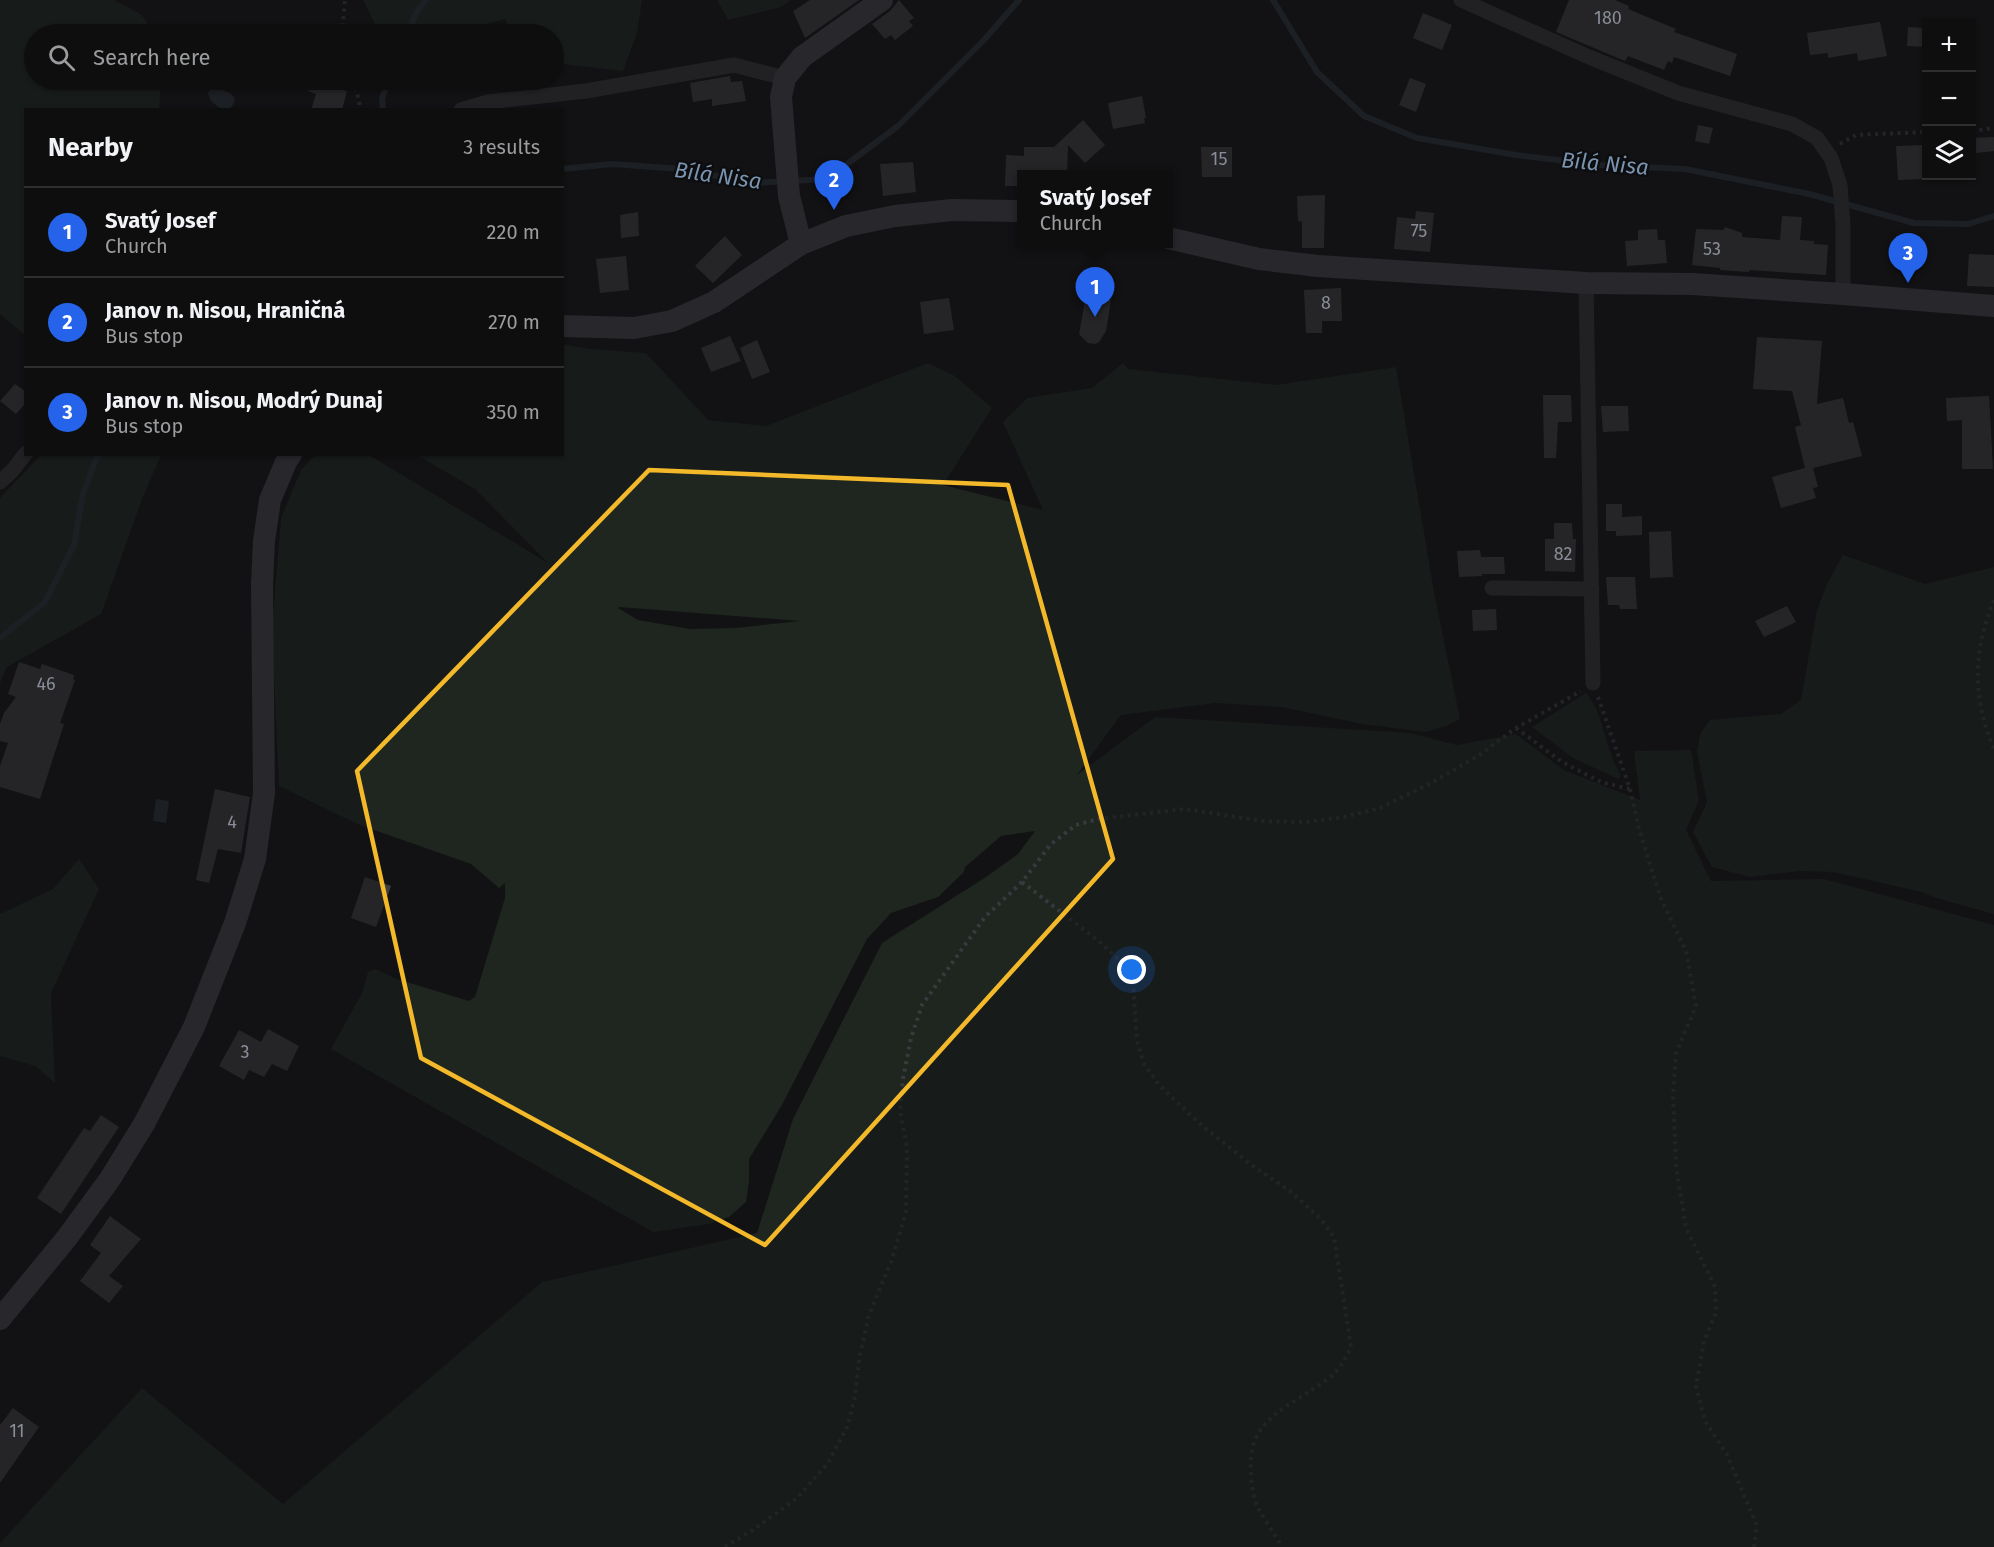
<!DOCTYPE html>
<meta charset="utf-8">
<style>
body{margin:0;font-family:"Fira Sans",sans-serif;background:#171718;color:#f1f3f6}
.controls{position:absolute;right:18px;top:18px;display:grid;overflow:hidden;border-radius:0px;box-shadow:0 2px 4px #0004}
.controls button{width:54px;height:54px;display:grid;place-items:center;padding:0;border:0;border-bottom:2px solid #2e2e2f;background:#0e0e0f;color:#f1f3f6;font:30px sans-serif}
.you{position:absolute;left:1132px;top:970px;width:21px;height:21px;margin:-15px;border:4px solid #fff;border-radius:50%;background:#1a73e8;box-shadow:0 0 0 9px #1a73e833}
.badge{display:grid;place-items:center;width:39px;height:39px;border-radius:50%;background:#2563eb;color:#fff;font-size:20px;font-weight:700}
.pin{position:absolute;translate:-50% -50px;filter:drop-shadow(0 2px 3px #0008)}
.pin::after{content:'';position:absolute;top:32px;width:21px;height:18px;background:inherit;clip-path:polygon(0 0,100% 0,50% 100%)}
.popup{position:absolute;left:1017px;top:170px;width:156px;height:78px;box-sizing:border-box;display:grid;place-content:center;border-radius:0px;background:#0e0e0f;filter:drop-shadow(0 2px 4px #0005);font-size:20px;white-space:nowrap;color:#9b9c9e}
.popup b{font-size:22px;color:#f1f3f6}
.popup::after{content:'';position:absolute;left:50%;top:100%;margin-left:-12px;border:12px solid transparent;border-top-color:#0e0e0f}
.list{margin:0;padding:0;list-style:none}
h2{display:flex;justify-content:space-between;align-items:center;height:78px;margin:0;padding:0 24px;font-size:26px}
h2 small{font-size:20px;font-weight:400;color:#9b9c9e}
.list li{display:grid;grid-template-columns:39px 1fr auto;gap:18px;align-items:center;box-sizing:border-box;height:90px;padding:0 24px;border-top:2px solid #2e2e2f}
.list b{display:block;font-size:22px;white-space:nowrap}
.list p{margin:0;font-size:20px;white-space:nowrap;color:#9b9c9e}
.list em{font-size:20px;font-style:normal;color:#9b9c9e}
.icon{flex:none;width:33px;height:33px;fill:none;stroke:currentColor;stroke-width:2;stroke-linecap:round;stroke-linejoin:round}
.map{position:relative;flex:none;width:1994px;height:1547px;overflow:hidden}
.search{position:absolute;background:#0e0e0f;box-shadow:0 2px 4px #0004;left:24px;top:24px;width:540px;height:66px;display:flex;align-items:center;gap:15px;box-sizing:border-box;padding:0 21px;border-radius:33px;color:#9b9c9e;font-size:22px}
.panel{position:absolute;background:#0e0e0f;box-shadow:0 2px 4px #0004;left:24px;top:108px;width:540px;height:348px;border-radius:0px}
.map>svg:first-child{display:block}
.green{fill:#1e261f;fill-rule:evenodd}
.water{fill:#283037}
.lines{fill:none;stroke-linecap:round;stroke-linejoin:round}
.stream{stroke:#283037;stroke-width:6}
.building{fill:#3c3d41}
.path{stroke:#393a40;stroke-width:4;stroke-dasharray:3 4.5;stroke-linecap:butt}
.street{stroke:#333439;stroke-width:15}
.secondary{stroke:#414249;stroke-width:22}
.marked{fill:none;stroke:#f3b92a;stroke-width:4.5;stroke-linejoin:round}
.labels{text-anchor:middle;stroke-width:4.5;stroke-linejoin:round;paint-order:stroke}
.number-label{font-size:18px;fill:#898d97}
.water-label{font-size:22px;font-style:italic;fill:#7994b0;stroke:#0d0d0f}
</style>
<div class="map">
<svg width="1994" height="1547" viewBox="0 0 1994 1547">
<rect width="100%" height="100%" fill="#121214"/>
<path class="green" d="M0,0H114L142,15L154,34H34V80H161L159,109L26,110L25,335L0,314Z
M363,0H642L637,33L623,71L554,63V34H512L505,19L450,34H380Z
M717,0H791L781,7L728,20Z
M563,344L589,349L646,353L708,420L766,426L928,363L955,376L992,408L943,485L1043,510L1003,422L1027,398L1092,388L1123,363L1128,369L1276,385L1396,367L1434,592L1460,719L1446,726L1426,732L1362,724L1282,707L1215,703L1121,715L1077,775L1155,717L1410,733L1457,745L1516,734L1564,770L1640,800L1634,751L1691,750L1699,800L1686,830L1711,881L1824,879L1994,925V1547H0V1543L142,1388L283,1504L542,1282L757,1233L793,1119L882,943L986,877L1018,854L1035,831L1001,836L965,867L964,872L938,897L891,913L867,939L782,1105L749,1159V1181L746,1202L729,1217L709,1224L653,1232L331,1049L362,993L368,972L375,969L397,979L469,1001L475,997L505,898V883L499,888L471,864L357,824L279,786L272,630L281,518L301,470L315,455H369L548,563L475,489L417,455L562,454ZM618,608L619,607L800,621L735,628L690,629L638,620Z
M41,455H161L142,499L101,614L7,667L0,683V498Z
M1843,555L1925,584L1994,567V914L1936,898L1922,892L1833,872L1800,871L1750,877L1712,867L1693,832L1707,802L1697,752L1700,734L1710,720L1781,714L1801,700L1817,610L1827,584Z
M1586,693C1599,707 1602,727 1608,745C1611,756 1616,766 1621,776L1618,779L1573,758L1532,727Z
M79,859L99,889L51,993L55,1083L35,1066L0,1056V914L53,889Z"/>
<path class="water" d="M211,88C223,89 245,95 229,109H221L211,101L208,93Z
M156,799L169,801L166,823L153,821Z"/>
<g class="lines">
<path class="stream" d="M1273,0L1317,72L1364,116L1417,138L1516,155L1600,165L1685,169L1809,194L1914,223L1968,224L1994,216
M408,34L416,13L426,0
M383,110L382,98L389,80
M562,169L612,164L681,169L753,183L827,179L898,126L984,40L1019,0
M0,638L45,602L74,545L83,494L98,454"/>
</g>
<path class="building" d="M810,0H859L805,38L793,11Z
M899,0L914,18L909,21L913,26L895,40L891,35L885,39L872,24L890,11Z
M1569,0H1615L1629,6L1628,9L1676,29L1674,32L1737,54L1730,76L1674,57L1672,63L1668,61L1664,70L1628,56L1625,61L1556,32Z
M1423,13L1452,25L1442,50L1413,38Z
M1880,22L1887,56L1858,61L1857,53L1828,58V53L1810,55L1807,33Z
M1908,27L1926,28V47L1907,46Z
M730,76L731,82L742,81L746,101L712,106V99L693,102L690,83Z
M1410,78L1426,84L1416,112L1399,105Z
M282,80H339L337,89L347,91L342,110H311L316,94Z
M1142,96L1146,118H1144L1145,123L1113,129L1108,103Z
M1083,120L1105,145L1085,163L1068,145L1067,174H1022V186H1005L1006,155L1024,156V147H1054Z
M1698,125L1713,128L1709,144L1695,141Z
M1994,137V151L1976,153L1973,138Z
M1926,145V179L1898,180L1896,146Z
M1201,147H1232V177H1202Z
M913,162L916,192L883,196L880,164Z
M1325,195L1324,248H1302V222L1298,221L1297,196Z
M1416,211L1434,213L1430,252L1394,249L1397,217L1415,219Z
M638,212L639,236L621,238L620,215Z
M1782,216L1802,217L1800,240L1814,241V244L1828,245L1826,275L1749,270V272L1720,270V268L1692,265L1696,229L1724,230L1725,227L1742,233V237L1780,240Z
M1657,229L1658,240H1665L1667,263L1627,266L1625,241L1638,240V230Z
M725,236L742,255L713,283L695,266Z
M1969,254L1994,255V287L1967,286Z
M626,256L629,290L600,293L596,259Z
M1341,288L1342,321H1322V333H1306L1304,290Z
M1086,296L1111,300L1106,331L1099,342L1095,344L1088,343L1079,334Z
M949,298L954,330L924,334L920,302Z
M730,336L741,361L711,372L701,348Z
M1757,337L1822,341L1817,404L1843,398L1849,423L1853,422L1862,456L1813,468L1818,487L1813,488L1816,498L1781,508L1772,477L1805,468L1795,427L1801,425L1792,391L1753,389Z
M757,340L770,372L752,379L740,348Z
M15,384L26,392V403L16,414L0,401Z
M1543,395H1571L1572,422H1558L1556,458H1544Z
M1989,396L1993,469H1962V420L1947,421L1946,398Z
M1601,406H1628L1629,431L1603,432Z
M1606,504H1622V517L1642,516V535L1616,536V531H1606Z
M1554,523H1572L1573,539H1576L1575,572L1545,571V539H1554Z
M1671,531L1673,577L1650,578L1649,532Z
M1480,550L1481,557H1504L1505,574H1482V576L1459,577L1457,551Z
M1606,577H1635L1637,609H1620L1619,605H1608Z
M1787,606L1796,622L1764,637L1755,621Z
M1496,609L1497,630L1473,631L1472,610Z
M19,662L40,669L42,664L74,675L73,679L75,680L60,723L64,724L40,799L0,787V766L8,743L0,741V724L4,713L16,697L8,694Z
M215,789L250,797L241,853L218,849L209,883L196,880Z
M365,877L391,886L376,927L351,918Z
M268,1029L299,1046L287,1071L272,1064L264,1077L249,1070L244,1080L219,1066L239,1030L261,1042Z
M101,1115L119,1127L61,1214L37,1198L84,1128L90,1131Z
M110,1216L141,1239L109,1276L123,1286L109,1303L80,1281L101,1253L90,1245Z
M13,1408L39,1427L0,1483V1425Z"/>
<g class="lines">
<path class="path" d="M272,30L280,34
M342,34L345,0
M354,80L361,110
M1972,131L1994,128
M1840,144L1856,135L1926,132
M1994,600C1973,652 1972,698 1994,749
M1598,697L1630,789L1639,829L1661,899L1686,951L1696,1006L1676,1053L1673,1095L1676,1166L1686,1228L1715,1287L1716,1313L1704,1341L1696,1386L1705,1421L1727,1455L1757,1526L1754,1547
M1516,728L1562,762L1601,782L1630,789
M1022,882L1101,943L1120,961L1133,983L1137,1041L1144,1064L1160,1086L1200,1124L1253,1166L1290,1191L1320,1218L1334,1237L1351,1347C1345,1360 1338,1372 1326,1380C1291,1407 1246,1418 1251,1472C1251,1483 1253,1498 1258,1508C1265,1521 1275,1534 1282,1547
M725,1547L753,1530L797,1498L828,1463L847,1427L855,1397L859,1360L869,1315L891,1262L906,1212L907,1147L900,1111L903,1079L911,1038L922,1005L985,917L1022,882L1051,844L1076,825L1098,819L1185,809L1262,821L1306,822L1344,817L1380,808L1431,783L1478,756L1516,728L1581,691"/>
<path class="street" d="M1461,0L1589,57L1678,93L1792,124L1817,138L1831,158L1840,185L1843,225V294
M461,110L488,102L586,91L734,65L785,78
M1586,283L1593,683
M0,482L12,471L26,453
M1492,588L1592,589"/>
<path class="secondary" d="M1168,238L1259,259L1318,266L1586,283L1692,284L1843,294L1994,306
M801,244L789,196L781,97L785,78L802,57L882,0
M562,326L634,328L672,321L714,302L801,244L846,226L895,216L952,210L1022,211
M0,1319L66,1239L110,1179L144,1124L194,1027L235,923L255,859L264,793L262,584L264,541L270,500L286,462L291,454"/>
</g>
<path d="M0 0H1994V1547H0ZM649,470L1008,485L1113,859L765,1245L421,1058L357,771Z" fill="#121214" fill-opacity=".55" fill-rule="evenodd"/>
<path class="marked" d="M649,470L1008,485L1113,859L765,1245L421,1058L357,771Z"/>
<g class="labels">
<g class="number-label">
<text x="1608" y="24">180</text>
<text x="1219" y="165">15</text>
<text x="1419" y="237">75</text>
<text x="1712" y="255">53</text>
<text x="1326" y="309">8</text>
<text x="1563" y="560">82</text>
<text x="46" y="690">46</text>
<text x="232" y="828">4</text>
<text x="245" y="1058">3</text>
<text x="17" y="1437">11</text>
</g>
<g class="water-label">
<text transform="translate(1605 163) rotate(5)" y="8">Bílá Nisa</text>
<text transform="translate(718 175) rotate(8)" y="8">Bílá Nisa</text>
</g>
</g>
</svg>
<div class="controls">
<button>+</button>
<button>−</button>
<button><svg class="icon" aria-label="layers" viewBox="0 0 24 24"><path d="M12 4l9 5-9 5-9-5zM3 14l9 5 9-5"/></svg></button>
</div>
<div class="you"></div>
<div class="pin badge" style="left:1095px;top:317px">1</div>
<div class="popup"><b>Svatý Josef</b>Church</div>
<div class="pin badge" style="left:834px;top:210px">2</div>
<div class="pin badge" style="left:1908px;top:283px">3</div>
<div class="search"><svg class="icon" aria-label="search" viewBox="0 0 24 24"><circle cx="10" cy="10" r="6"/><path d="M15 15l6 6"/></svg>Search here</div>
<section class="panel">
<h2>Nearby<small>3 results</small></h2>
<ul class="list">
<li><span class="badge">1</span><div><b>Svatý Josef</b><p>Church</p></div><em>220 m</em></li>
<li><span class="badge">2</span><div><b>Janov n. Nisou, Hraničná</b><p>Bus stop</p></div><em>270 m</em></li>
<li><span class="badge">3</span><div><b>Janov n. Nisou, Modrý Dunaj</b><p>Bus stop</p></div><em>350 m</em></li>
</ul>
</section>
</div>
